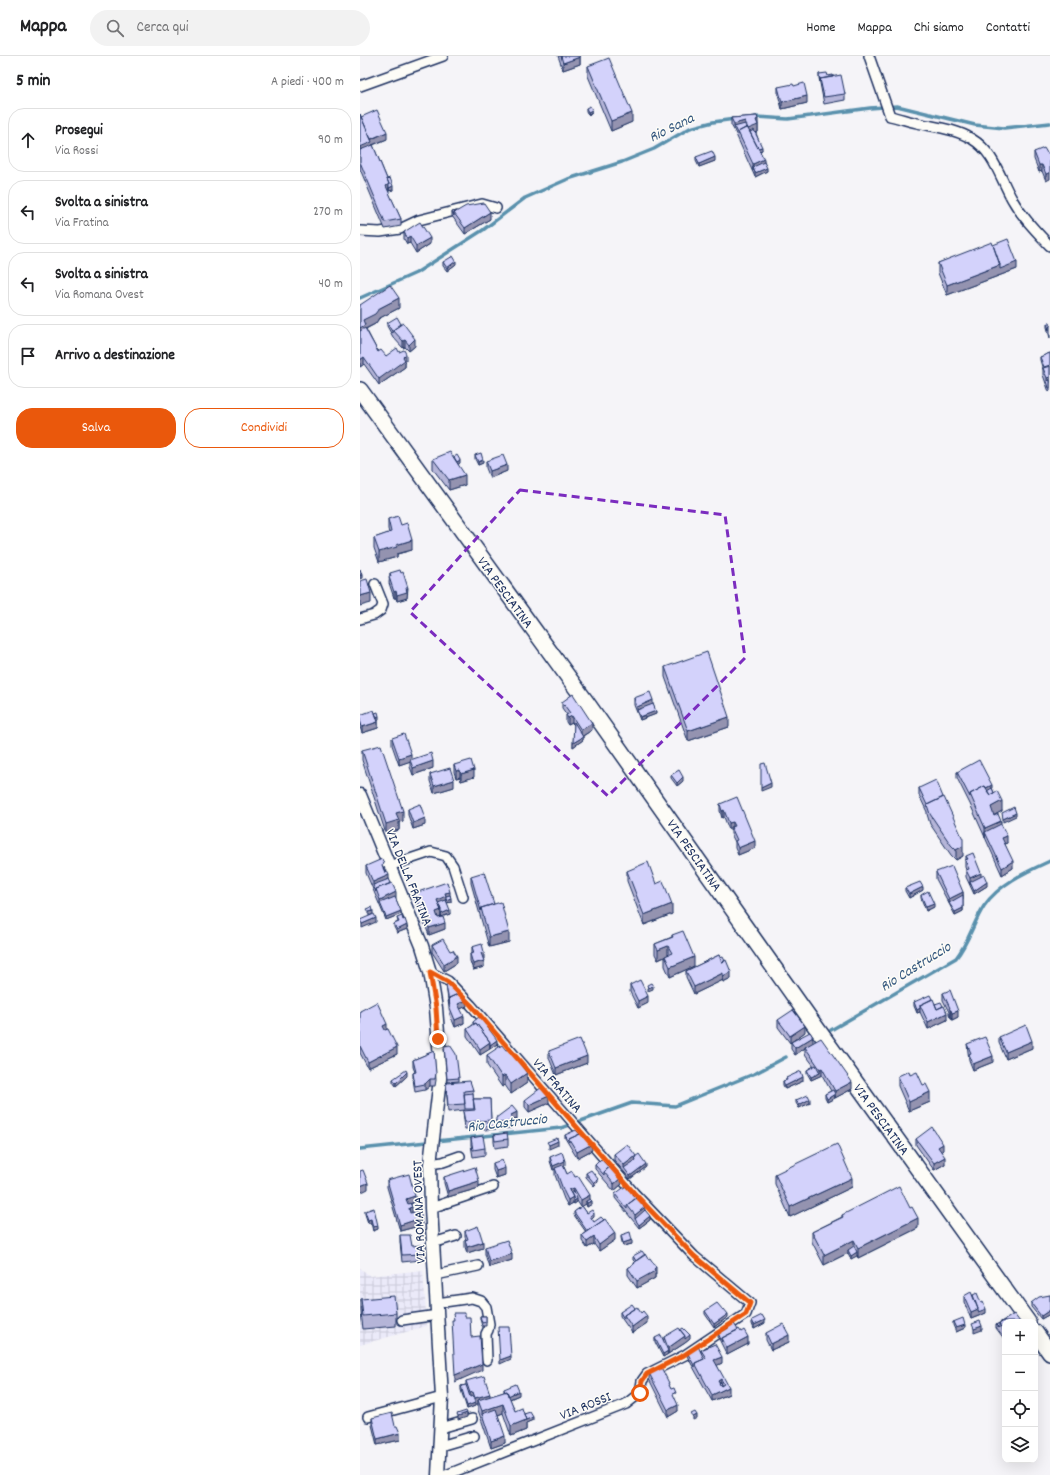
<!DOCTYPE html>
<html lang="it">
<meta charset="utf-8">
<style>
body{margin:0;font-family:Dekko,sans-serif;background:#f2f2f2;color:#202124}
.controls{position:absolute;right:12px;bottom:12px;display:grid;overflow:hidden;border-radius:8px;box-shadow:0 4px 16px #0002}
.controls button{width:36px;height:36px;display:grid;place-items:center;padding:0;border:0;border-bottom:1px solid #e0e0e0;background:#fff;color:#202124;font:20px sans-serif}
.stop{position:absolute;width:12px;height:12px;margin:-9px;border:3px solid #ea580c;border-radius:50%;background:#fff}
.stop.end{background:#ea580c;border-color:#fff;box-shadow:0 1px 4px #0008}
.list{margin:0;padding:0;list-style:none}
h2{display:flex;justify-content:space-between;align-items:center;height:52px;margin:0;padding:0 16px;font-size:17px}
h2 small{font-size:13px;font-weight:400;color:#757577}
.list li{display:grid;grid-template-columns:26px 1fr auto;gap:12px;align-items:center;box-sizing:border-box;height:64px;margin:0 8px 8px;padding:0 8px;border:1px solid #e0e0e0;border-radius:16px}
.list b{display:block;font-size:15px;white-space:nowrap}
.list p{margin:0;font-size:13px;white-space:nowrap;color:#757577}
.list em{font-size:13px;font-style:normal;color:#757577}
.actions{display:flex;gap:8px;padding:12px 16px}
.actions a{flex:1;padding:9px 0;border:1px solid #ea580c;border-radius:16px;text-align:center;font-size:14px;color:#ea580c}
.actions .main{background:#ea580c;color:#fff}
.icon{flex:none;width:22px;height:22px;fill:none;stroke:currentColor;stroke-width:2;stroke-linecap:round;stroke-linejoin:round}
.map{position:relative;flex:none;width:690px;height:1419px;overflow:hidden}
header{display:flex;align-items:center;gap:24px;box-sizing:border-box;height:56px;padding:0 20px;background:#fff;border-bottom:1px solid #e0e0e0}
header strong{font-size:19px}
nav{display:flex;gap:22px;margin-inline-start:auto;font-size:14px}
.search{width:280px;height:36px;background:#f2f2f2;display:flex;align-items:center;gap:10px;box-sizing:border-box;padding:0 14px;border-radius:22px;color:#757577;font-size:15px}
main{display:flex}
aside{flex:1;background:#fff}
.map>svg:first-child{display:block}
.industrial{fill:url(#industrial-grid)}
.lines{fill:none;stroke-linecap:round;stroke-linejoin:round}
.stream{stroke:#5a91ad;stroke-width:3.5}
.minor-casing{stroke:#1b2f5e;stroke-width:12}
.tertiary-casing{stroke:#1b2f5e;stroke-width:15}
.primary-casing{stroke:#1b2f5e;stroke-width:18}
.minor{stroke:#fdfcf7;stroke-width:9}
.tertiary{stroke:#fdfcf7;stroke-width:12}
.primary{stroke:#fdfcf7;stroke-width:15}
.wall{fill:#b5b5d8;stroke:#1b2f5e}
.shaded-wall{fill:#9493b0;stroke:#1b2f5e}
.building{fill:#d3d2fb;stroke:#1b2f5e;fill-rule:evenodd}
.route{stroke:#ea580c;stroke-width:5}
.marked{fill:none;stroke:#7b2cbf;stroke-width:3;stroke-dasharray:8 5;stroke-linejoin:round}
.labels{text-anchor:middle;stroke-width:3;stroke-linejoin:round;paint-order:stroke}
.street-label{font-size:14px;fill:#1b2f5e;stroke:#fdfcf7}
.water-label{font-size:15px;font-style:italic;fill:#35587f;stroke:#fdfcf7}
</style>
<header>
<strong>Mappa</strong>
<div class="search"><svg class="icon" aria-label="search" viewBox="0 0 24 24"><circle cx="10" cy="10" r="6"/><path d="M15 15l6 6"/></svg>Cerca qui</div>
<nav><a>Home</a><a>Mappa</a><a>Chi siamo</a><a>Contatti</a></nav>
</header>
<main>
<aside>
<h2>5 min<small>A piedi · 400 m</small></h2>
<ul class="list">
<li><svg class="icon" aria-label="ahead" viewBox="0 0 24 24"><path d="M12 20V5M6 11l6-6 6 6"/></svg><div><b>Prosegui</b><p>Via Rossi</p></div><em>90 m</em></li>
<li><svg class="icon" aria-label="left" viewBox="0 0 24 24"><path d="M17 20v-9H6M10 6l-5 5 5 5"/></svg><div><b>Svolta a sinistra</b><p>Via Fratina</p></div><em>270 m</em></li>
<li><svg class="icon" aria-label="left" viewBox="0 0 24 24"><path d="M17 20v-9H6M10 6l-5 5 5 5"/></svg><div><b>Svolta a sinistra</b><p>Via Romana Ovest</p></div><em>40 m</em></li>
<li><svg class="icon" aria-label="arrive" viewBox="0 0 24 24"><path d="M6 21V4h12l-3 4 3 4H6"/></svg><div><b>Arrivo a destinazione</b></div></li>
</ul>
<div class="actions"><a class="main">Salva</a><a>Condividi</a></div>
</aside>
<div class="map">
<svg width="690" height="1419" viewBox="0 0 690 1419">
<defs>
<pattern id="industrial-grid" width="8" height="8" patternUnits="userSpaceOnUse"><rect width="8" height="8" fill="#ebeaf9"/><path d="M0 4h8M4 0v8" fill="none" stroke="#c9c9d8"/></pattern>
</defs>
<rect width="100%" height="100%" fill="#f5f4f8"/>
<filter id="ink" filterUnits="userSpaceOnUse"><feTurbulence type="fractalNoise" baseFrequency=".025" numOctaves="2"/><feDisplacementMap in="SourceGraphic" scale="8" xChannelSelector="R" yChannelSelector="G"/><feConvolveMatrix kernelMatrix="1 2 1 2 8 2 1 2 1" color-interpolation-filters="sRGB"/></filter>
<g filter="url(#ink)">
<path class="industrial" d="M0,1212L10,1220L63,1214L67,1270L0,1289Z"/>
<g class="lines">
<path class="stream" d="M395,61L428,63L510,52L537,50L615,69L644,72L690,67
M0,242L56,217L123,174L165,142L208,123L262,106L294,93L330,72L353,66L375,63
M471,974L596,902C609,886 613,867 624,850C639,828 666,816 690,805
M0,1093L201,1072L272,1047L315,1050L396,1017L426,1001"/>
<defs>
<path id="minor" d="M509,0L530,60C539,62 548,65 557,67C575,71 596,73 612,83C634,96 640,122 652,143C662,161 676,175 690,190
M0,30L83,0
M0,175L20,176L40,173L59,164L122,148L136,152
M0,563L14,559L21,554L23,548L15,528
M29,810L71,796L86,800L93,810L103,841
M70,916L88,925L111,949L274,1137L334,1200L390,1247L386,1258L325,1299L287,1318L282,1325L280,1337L266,1348L86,1419
M70,1108L83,1106L100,1100
M71,1152L133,1131
M73,1187L96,1180
M76,1219L118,1210
M77,1247L112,1242L121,1245L126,1251L129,1268L128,1274L126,1278L127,1304
M42,1264L78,1259
M8,1361L82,1341
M81,1372L112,1363
M80,1390L114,1380"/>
<path id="tertiary" d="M0,739L62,890L70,916L76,952L81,1014L70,1108L71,1152L82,1341L78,1419"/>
<path id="primary" d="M0,334L227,647L453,967L668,1266
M675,1276L690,1297"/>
</defs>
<use href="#minor" class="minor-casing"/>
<use href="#tertiary" class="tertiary-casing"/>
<use href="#primary" class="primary-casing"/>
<use href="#minor" class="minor"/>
<use href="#tertiary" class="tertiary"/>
<use href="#primary" class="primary"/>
</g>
<path class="wall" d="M198,0H220V8L203,14Z
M228,10L272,66L251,75L228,20Z
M459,18L473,21L485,38V44L464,48L459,22Z
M418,31L447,47L422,53L418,38Z
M226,52L232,57L228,59L226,55Z
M0,58L1,61L27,83L13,89L27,123L33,134L28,135L41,163V170L25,173L0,113Z
M397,60L398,70V76L396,77L402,94L400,95L407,115L395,121L374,74L371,69V62Z
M674,96L687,97L686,125L682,115L679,116L674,103Z
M336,101L355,105L339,111L336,105Z
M97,155L130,163L105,178L92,160V156Z
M44,176L70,188L56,197L50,187L47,188L44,183Z
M633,189L657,213L587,239L578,217V207Z
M83,206L96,208L87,215L83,210Z
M0,249L39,252L18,263V264L15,268L6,273L18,296L26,300L39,296L46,305L45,306V311L19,329L4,308L0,311Z
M690,266V282L687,271V267Z
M27,267L55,290L49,295L45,291L43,292L33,281L27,270Z
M690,297V335L689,336L683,319V314L680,304V301Z
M115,399L123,407L118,409L115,403Z
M94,401L100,407L98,408L105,429L89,434L73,413V403Z
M126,405L147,415L130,422L126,412Z
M28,463L41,469L52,494L37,498V501L19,506L14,492V482L29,477L28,473Z
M30,517L48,538L47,539V542L37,545L36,542H34L29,527Z
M305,611L369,671L328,685L305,621Z
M274,642L293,648L296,658L280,664L274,649Z
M202,646L232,674L223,680V684L213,691L214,669L212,667L208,669L206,666V659H207L202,652Z
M15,657L19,664H18V672L2,677L0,671V659Z
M32,682L51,704L73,712L53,719L50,711V705L39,709L32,689Z
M2,694L43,765L39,766V774L26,778L2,704Z
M94,709L114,721L101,725L100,721L96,722L94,716Z
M597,716L632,732L642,755L634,759L641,768L647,787L645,788L653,812L642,819L610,748L597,722Z
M70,718L94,731L74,737L70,725Z
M311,719L323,725L317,730L311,722Z
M559,732L603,800L596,804L591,799L570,768L567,758V756L559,739Z
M360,748L395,792L378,799L375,792V786L371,778V773L369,774L364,761L362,762L360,755Z
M48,753L65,769L53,773L48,759Z
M606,800L627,830L614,838L606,821V814L605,811V804H606Z
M6,810L24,811L29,823L41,858L26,864L6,817Z
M267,815L296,828L312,858L284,869L267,825Z
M576,816L603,836V855L595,859L576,823Z
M111,820L134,848L149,886L129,891L111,827Z
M545,832L563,834L549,842L545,835Z
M55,837L90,839L91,846L87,847L90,858L77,862L85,873L69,879L55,844Z
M561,839L574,851L566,855L561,842Z
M37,862L43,864L47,873L37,877L34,871V868L38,866Z
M312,879L334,910L310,921L305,910V901L298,904L295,898V888L312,881Z
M72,889L90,895L97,907L84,915L72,896Z
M112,891L124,903H123L124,911L113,914L110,905V898L112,897Z
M359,899L371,922L363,926V924L334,938L326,921V915Z
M86,929L107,950L100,953L104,967L95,971L90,959Z
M270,929L288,947L278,952L270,936Z
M583,937L598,961L592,964L591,961H590L589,959V956L583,944Z
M572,943L575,948L583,950L587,964L568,973L560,956L557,957L554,950V946Z
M0,955L27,973L37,998L8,1012L0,997Z
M418,964L445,976L432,985L453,986L492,1033L467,1046L465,1042V1038L471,1035L462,1019L451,1024L447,1017V1014L454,1010L445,998V992L435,999L431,993V986L430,987L418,971Z
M113,966L137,988L120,999L107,980V973L113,969Z
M639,981L672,992L646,1003L639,987Z
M607,988L633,1006L613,1014L609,1004Z
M84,993L99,1022V1025L87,1026Z
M146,994L167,1027L151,1038L145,1029L142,1031L127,1009V999Z
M74,995L76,1024L75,1030H70L65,1034L55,1036L53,1023V1017L55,1016L53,1011V1004Z
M189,995L227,1007L196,1019L189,1002Z
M550,1019L570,1046L549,1055L538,1030V1020Z
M47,1020L36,1030L33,1026V1023Z
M426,1022L443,1025L425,1033L423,1029V1025L426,1024Z
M86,1027L113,1034V1043H130L131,1066L157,1063L151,1065V1072L124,1074L123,1071L105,1073L103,1055L105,1054L88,1056Z
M165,1044L189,1047L169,1056L165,1051Z
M436,1044L450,1047L439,1052L436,1047Z
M134,1079L148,1083V1090L135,1092L134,1086Z
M205,1079L232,1094L217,1102L205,1082Z
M111,1082L125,1092V1099L113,1101L111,1089Z
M556,1083L583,1094L581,1096L585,1108L574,1114L556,1089Z
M254,1098L276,1100L286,1111L270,1123L254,1104Z
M190,1101L205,1109H203L207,1118L215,1121L230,1143L232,1148L227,1151L226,1148L222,1150L227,1157L234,1160L231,1162L234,1166L255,1184L239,1195L234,1188L227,1192L222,1185V1179L226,1176L214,1159V1156L221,1151L217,1145V1146L214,1148L213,1147L208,1150L204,1143L195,1119V1113L193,1114L190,1105Z
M133,1107L145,1119L136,1122L133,1114Z
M235,1109L249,1111L262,1128L254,1135L235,1113Z
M226,1117L238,1126L234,1130L226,1121Z
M415,1118L492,1131L430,1161L415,1128Z
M84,1121L119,1132L88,1141L84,1127Z
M27,1124L55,1146L51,1148L52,1157L62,1171L55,1173V1171L40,1175L27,1131Z
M255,1138L274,1140L285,1154L290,1164L279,1172L255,1142Z
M5,1155L18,1173L13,1175L11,1167H8L5,1158Z
M482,1159L558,1172L498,1202L497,1199L491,1203L488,1197L464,1209L452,1186V1176L482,1161Z
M105,1175L123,1192L107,1197L105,1191V1184H106L105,1181Z
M40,1179L52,1190L61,1198V1204L42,1206L40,1186Z
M261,1179L272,1188L263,1190L261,1182Z
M125,1191L152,1204L129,1211L125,1198Z
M273,1200L296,1218H295V1222L277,1232L268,1219V1212L273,1209V1207L275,1206L273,1204Z
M613,1239L626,1257L611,1263L604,1246V1240Z
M690,1239V1258L681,1263L671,1251V1247Z
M1,1243L36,1257V1270L3,1273L1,1256Z
M275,1252L287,1267L272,1277L260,1260V1256Z
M345,1255L368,1261L354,1271L345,1258Z
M120,1260H126V1270H122L120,1263Z
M392,1264L405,1267L394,1273L392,1268Z
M645,1264V1284L636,1272V1269Z
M593,1266L605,1272L596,1276L593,1269Z
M367,1270L378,1274L388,1288L367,1299L358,1281V1277L367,1273Z
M406,1277L429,1286L411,1294L406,1284Z
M304,1281L330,1283L325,1287L308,1298L303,1301L295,1286V1282L304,1284Z
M341,1294L362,1307L357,1309L369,1338L352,1345L327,1300V1296L341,1297Z
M289,1317L309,1329L318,1355L308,1361L289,1323Z
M106,1325L130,1341L144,1336V1333L159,1339L150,1343L155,1355L164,1358L173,1364L166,1367V1374L151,1380L143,1357L138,1359L145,1387L131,1392L118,1354V1348H115V1350L107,1353L101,1334V1330L106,1329Z
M12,1362L35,1370L40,1384L17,1389L12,1369Z"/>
<path class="shaded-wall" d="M220,1V8L203,14V7Z
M447,40V47L422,53V46Z
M232,54V57L228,59V56Z
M272,57V66L251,75V65Z
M398,63V76L389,79L388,73L396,64Z
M385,65V71H374V68Z
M27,76V83L12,89L0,101V91L10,84Z
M402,91V94L396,96V93Z
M355,101V105L339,111V108Z
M404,103V110L393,111V115V108Z
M679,109H682V115L679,116Z
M407,112V115L395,121V117Z
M690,117V123L686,125V118Z
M29,128V135L26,136V130Z
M33,130V134L29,135V132Z
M130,156V163L105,178V172Z
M50,180V187L47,188V182Z
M70,182V188L56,197V190Z
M96,205V208L87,215V212Z
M657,206V213L587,239V229L640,209Z
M39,242V252L18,263V264L15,268L5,273L0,282V272L3,264L18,253Z
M55,283V290L49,295V289Z
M45,284V291L43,292V285Z
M46,298V305L45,306V311L19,329V323Z
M4,301V308L0,311V304Z
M690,321V327L687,325V322Z
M100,404V407L94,411V408Z
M123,404V407L118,409V406Z
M147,409V415L130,422V415Z
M105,419V429L89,434V424Z
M52,484V494L37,498V501L19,506V496L36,489Z
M0,519H2V522L0,523Z
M46,532H48L47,542L37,545V539Z
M36,535V542H34V536Z
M11,537V547L0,550V540Z
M293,644V651L277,654V651Z
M296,655V658L280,664V661Z
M19,660V664L16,665V662Z
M212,660V667L208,669V662Z
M369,661V671L328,685V675Z
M18,666V672L2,677V671Z
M232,667V674L221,681V674Z
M223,681V684L213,691V687Z
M51,698V705L39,709V702Z
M73,705V712L53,719V712Z
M100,714V721L96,722V715Z
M114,714V721L101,725V718Z
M323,721V725L317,730V727Z
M94,724V731L74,737V730Z
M411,727V731L401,735V732Z
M632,729V736L611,740Z
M642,745V755L631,761V751Z
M364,754V761L362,762V755Z
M43,755V765L39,766V774L26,778V768L36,757Z
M656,757V760L643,766V763Z
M65,762V769L53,773V767Z
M641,765V775L625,776V782V772Z
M373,766V772L371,771V773L369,774V767Z
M647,780V787L642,789V782Z
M395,785V792L378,799V792Z
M603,790V800L596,804V794Z
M653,805V812L642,819V812Z
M621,817V824L610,826V829V822Z
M29,819V826L13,829V826Z
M627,826V830L614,838V835Z
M563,831V834L549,842V838Z
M36,836V843L20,847V844Z
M90,836V842L86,843L78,850L77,844L85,837Z
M603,836V843L589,847V843Z
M91,842V846L86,847V844Z
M312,848V858L284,869V859Z
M574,848V851L566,855V851Z
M603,852V855L595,859V856Z
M81,854V861L76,863V856Z
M90,854V858L81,861V858Z
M13,855V858L9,860V856Z
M41,855V858L26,864V861Z
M16,862V866L2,872V868Z
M85,867V873L69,879V872Z
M47,869V873L37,877V874Z
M149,876V886L129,891V881Z
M308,890V899L298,904V894Z
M124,896V903L121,904V897Z
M97,900V907L84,915V908Z
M334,901V910L310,921V911Z
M124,905V911L113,914V908Z
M371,916V922L363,926V920Z
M363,917V924L334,938V931Z
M293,930V933L288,935V932Z
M288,940V947L278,952V945Z
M107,944V950L98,954V948Z
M560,952V956L557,957V954Z
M590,954H591V961H590Z
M598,955V961L592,964V957Z
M587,957V964L568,973V966Z
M104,960V967L95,971V964Z
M27,968V975L23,977V970Z
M445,970V976L430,987V980Z
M453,981V988L445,991V992L435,999V992Z
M137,984V988L130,993V989Z
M672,985V992L646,1003V996Z
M130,986V993L120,999V993Z
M37,991V998L8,1012V1006Z
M227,1000V1007L196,1019V1012Z
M633,1000V1006L613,1014V1008Z
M462,1012V1019L451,1024V1021L460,1017V1013Z
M47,1016V1020L36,1030V1027Z
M167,1017V1027L151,1038V1028Z
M145,1019V1029L142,1031V1021Z
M443,1021V1025L425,1033V1030Z
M70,1023V1030L65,1034V1028Z
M492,1026V1033L475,1042V1035Z
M570,1036V1046L549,1055V1046Z
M475,1038V1042L467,1046V1043Z
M189,1040V1047L169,1056V1049Z
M450,1043V1047L439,1052V1049Z
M157,1056V1063L151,1065V1059Z
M198,1085V1089L189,1093V1089Z
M232,1088V1094L217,1102V1096Z
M583,1088V1094L578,1098V1091Z
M276,1100V1107L264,1112V1109Z
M585,1101V1108L574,1114V1107Z
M205,1105V1109L193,1114V1110Z
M286,1108V1111L270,1123V1120Z
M145,1112V1119L136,1122V1115Z
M262,1121V1128L254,1135V1128Z
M492,1122V1131L430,1161V1151Z
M238,1123V1126L234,1130V1127Z
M119,1125V1132L88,1141V1135Z
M8,1127V1133L0,1137V1130Z
M214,1132V1139L211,1140L209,1134Z
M230,1139V1146L232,1145V1148L227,1151V1147L226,1145V1148L221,1151V1144Z
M55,1140V1146L46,1149V1143Z
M213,1141V1147L208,1150V1144Z
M217,1143V1146L214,1148V1145Z
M52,1151V1158L49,1159V1152Z
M285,1151V1158L275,1163V1159Z
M234,1157V1160L230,1164V1160Z
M290,1160V1164L279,1172V1169Z
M558,1162V1172L498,1202V1192Z
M11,1163V1167H8V1164Z
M55,1164V1171L40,1175V1169Z
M62,1164V1171L55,1173V1166Z
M18,1170V1173L13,1175V1171Z
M255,1177V1184L239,1195V1189Z
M234,1181V1188L227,1192V1186Z
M272,1184V1188L263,1190V1187Z
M494,1184V1194H488V1197L464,1209V1199Z
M123,1186V1192L107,1197V1191Z
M497,1196V1200L491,1203V1200Z
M152,1198V1204L129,1211V1205Z
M296,1211V1218H295V1222L277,1232V1225Z
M618,1253H626V1257L611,1263V1256Z
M690,1254V1258L681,1263V1260Z
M368,1258V1261L354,1271V1268Z
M287,1260V1267L272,1277V1271Z
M405,1264V1267L394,1273V1269Z
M605,1269V1272L596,1276V1272Z
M622,1270V1274L614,1277V1273Z
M330,1279V1283L325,1287L308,1298V1292L325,1280Z
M429,1279V1286L411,1294V1288Z
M388,1281V1288L367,1299V1292Z
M308,1295V1298L303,1301V1298Z
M151,1300V1303L140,1308V1304Z
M362,1301V1307L354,1311V1304Z
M122,1308V1314L95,1326V1319Z
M361,1323V1330L358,1325Z
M369,1331V1338L352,1345V1339Z
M159,1335V1339L147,1344V1340Z
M113,1336V1343L110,1344V1337Z
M130,1338V1344H118V1348H115V1350L107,1353V1350L115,1347V1342Z
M143,1348V1357L124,1364L122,1358V1355Z
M318,1349V1355L308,1361V1354Z
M107,1357V1361L98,1364V1360Z
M337,1359V1362L333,1364V1361Z
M173,1361V1364L166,1367V1374L151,1380V1370Z
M40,1377V1384L17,1389V1383Z
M145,1380V1387L131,1392V1385Z"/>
<path class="building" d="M201,0H220V1L203,7Z
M249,2L272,57L251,65L228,10Z
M467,17L468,20L473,19V21L460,23V26L459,18Z
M481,19L485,38L464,41L460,23Z
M444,27L447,40L422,46L418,31L433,28L434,30Z
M230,50L232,54L228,56L226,52Z
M17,54L27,76L11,83L1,61Z
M0,58L12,86L0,91Z
M397,60L398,63L396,64L398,69L388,73L385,65L374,68L371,62Z
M385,68L386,72L378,76V79L374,71Z
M387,71L404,103L393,108L378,76Z
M394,74L402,91L398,92L390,76Z
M13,89L29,128L26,130L41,163L25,166L0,106V94Z
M684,92L687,97L690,96V117L686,118L682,109H679L674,96Z
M352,95L355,101L339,108L336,101Z
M404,106L407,112L395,117L393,111Z
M30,122L33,130L29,132V128L27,123Z
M124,147L130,156L105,172L94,157L106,150Z
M97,155L94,157V160L92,156Z
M60,166L70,182L56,190L50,180L47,182L44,176Z
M648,183L657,206L640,213V209L633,189Z
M632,186L640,209L587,229L578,207Z
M93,200L96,205L87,212L83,206Z
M30,229L39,242L18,253V254L15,258L3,264L5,269L0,272V249Z
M37,261L41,268L33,274V277L27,267Z
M690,266V270L689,271V274L687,267Z
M43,267L55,283L49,289L45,284L43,285L33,274Z
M5,272L18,296L21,294L26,300L37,292L39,296L44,294L46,298L43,301L45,304L19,323L4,301L0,304V275Z
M690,297V309L684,311L680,301Z
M690,310V321L687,322L683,312Z
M690,324V332H689L687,325Z
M90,396L105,419L89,424L73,403Z
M121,397L123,404L118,406L115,399Z
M97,399L100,404L97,406L94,401Z
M143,399L147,409L130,415L126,405Z
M38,460L41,469L47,467L52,484L36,489L37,491L19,496L14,482L31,476L28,463Z
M0,513L2,519H0Z
M40,514L41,517L43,516L48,532H46L47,536L37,539L36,535L34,536L29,521L31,520L30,517Z
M7,523L11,537L0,540V525Z
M347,596L369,661L328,675L305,611Z
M290,636L293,644L277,651L274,642Z
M213,638L232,667L221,674L212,660L208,662L206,659L210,657L202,646Z
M293,648L296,655L280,661L277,654Z
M14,654L18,666L2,671L0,664V659Z
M18,656L19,660L17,661L15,657Z
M214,666L223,681L213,687Z
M44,678L51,698L39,702L32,682Z
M21,689L43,755L36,757L39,764L26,768L2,694Z
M71,697L73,705L53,712L50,704Z
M111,704L114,714L101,718L100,714L96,715L94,709Z
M619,704L632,729L626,732L625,730L610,738V741L597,716Z
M405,707L411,727L401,732V708Z
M90,712L94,724L74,730L70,718Z
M319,714L323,721L317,727L311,719Z
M576,724L583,741L567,749L559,732Z
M625,730L630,739L637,735L642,745L631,751L634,760L638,758L641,765L625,772L610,738Z
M632,732L634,737L630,739L627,735Z
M377,741L395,785L378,792L375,785L377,784L371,771L375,770L373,766L369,767L364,754L362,755L360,748Z
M584,741L603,783V790L596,794L591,789L570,758L567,749Z
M60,748L65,762L53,767L48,753Z
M654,751L656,757L643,763L642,757Z
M641,768L647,780L642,782L653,805L642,812L625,776Z
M613,797L621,817L610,822L606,814L609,813L605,804L608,803L606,800Z
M22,803L24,808L22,809L25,816L27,815L29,819L13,826L6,810Z
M288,806L296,828L303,825L312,848L284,859L267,815Z
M592,810L603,836L589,843L576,816Z
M24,811L26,816H25L23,812Z
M124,816L134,848L121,852V855L111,820Z
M624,819L627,826L614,835L610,826Z
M29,823L31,827L16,833V836L13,829Z
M87,826L90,836L85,837L86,840L77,844L81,854L76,856L78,862L83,861L85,867L69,872L55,837Z
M560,826L563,831L549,838L545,832Z
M32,827L36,836L20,844L16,833Z
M568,835L574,848L566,851L561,839Z
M90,839L91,842L86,844L90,854L81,858V854L78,847L86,844V840Z
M603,839V852L595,856L589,847Z
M35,841L41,855L26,861L20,847Z
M141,846L149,876L129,881L121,852Z
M12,851L13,855L9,856L7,853Z
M14,858L16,862L2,868L0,864Z
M42,860L43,864L45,863L47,869L37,874L34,868L39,866L37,862Z
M323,875L334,901L310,911L305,900L312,897L308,890L298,894L295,888L313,881L312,879Z
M83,883L90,895L93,894L97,900L84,908L72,889Z
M122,888L124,896L121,897L124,905L113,908L110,898L114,897L112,891Z
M359,899L362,906L366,904L371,916L363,920V917L334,931L326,915Z
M363,901L365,905L362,906L360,902Z
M280,924L288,940L278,945L270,929Z
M90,927L98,938L89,942V946L86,929Z
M291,927L293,930L288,932L287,929Z
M590,934L598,955L592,957L591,954H590L589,952H590L583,937Z
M100,937L107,944L98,948L104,960L95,964L90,952L89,942Z
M570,939L572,943L560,949V952L557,954L554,946Z
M573,943L577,953L584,950L587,957L568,966L560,949Z
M17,946L27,968L23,970L25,974L28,973L37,991L8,1006L0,990V955Z
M581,946L583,950L577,953L575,948Z
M433,954L445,970L430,980L418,964Z
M120,960L137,984L130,989V986L116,967L114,968L113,966Z
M116,967L130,986L120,993L107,973Z
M666,969L672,985L646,996L639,981Z
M450,976L453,981L435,992L431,986Z
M625,981L633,1000L613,1008L609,998L611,997L607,988Z
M461,982L492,1026L475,1035L462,1012L460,1013L445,991Z
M220,983L227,1000L196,1012L189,995Z
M90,989L96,998L99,1022L87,1023L84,990Z
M142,989L146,994L150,992L167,1017L151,1028L145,1019L142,1021L127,999Z
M74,995L76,1017L75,1023H70L65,1028L55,1030L53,1017L56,1016L53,1004Z
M456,1009L460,1017L451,1021L447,1014Z
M46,1014L47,1016L36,1027L33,1023Z
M441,1015L443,1021L425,1030L423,1025L427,1024L426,1022Z
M549,1015L550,1019L557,1016L563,1029L566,1028L570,1036L549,1046L538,1020Z
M110,1025L113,1034L104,1035L105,1048L88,1049L86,1027Z
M182,1031L189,1040L169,1049L165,1044Z
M473,1034L475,1038L467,1043L465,1038Z
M113,1037L114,1053H105L104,1038Z
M448,1039L450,1043L439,1049L436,1044Z
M113,1043H130L131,1064L105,1066L103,1055L115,1054Z
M152,1050L157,1056L151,1059V1066L136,1067V1062Z
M136,1065V1070L124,1071L123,1068Z
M572,1071L583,1088L578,1091L585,1101L574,1107L556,1083Z
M216,1074L220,1078L209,1083V1086L205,1079Z
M147,1077L148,1083L135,1085L134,1079Z
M222,1077L232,1088L217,1096L209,1083Z
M123,1080L125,1092L113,1094L111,1082Z
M197,1082L198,1085L189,1089L187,1086Z
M267,1088L276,1100L264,1109L254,1098Z
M477,1088L492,1122L430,1151L415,1118Z
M202,1096L205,1105L193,1110L190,1101Z
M279,1098L286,1108L270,1120L264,1112L276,1104L275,1101Z
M241,1103L249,1111L244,1116V1119L235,1109Z
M142,1104L145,1112L136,1115L133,1107Z
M203,1109L207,1118L212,1115L215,1121L218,1120L230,1139L221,1144L214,1132L209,1134L213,1141L208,1144L204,1136L195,1112Z
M251,1110L262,1121L254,1128L244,1116Z
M115,1111L119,1125L88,1135L84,1121Z
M3,1114L8,1127L0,1130V1115Z
M231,1114L238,1123L234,1127L226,1117Z
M49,1118L55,1140L46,1143L48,1148L50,1147L52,1151L49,1152L50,1157L60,1155L62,1164L55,1166V1164L40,1169L27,1124Z
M266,1130L269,1134L271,1133L274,1136L272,1138L276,1142L267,1149V1153L255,1138Z
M539,1130L550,1152L552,1151L558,1162L498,1192L494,1184L464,1199L452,1176L483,1161L482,1159Z
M214,1135L217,1143L214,1145L213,1141L211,1137Z
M278,1141L285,1151L275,1159L267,1149Z
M230,1143L232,1145L227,1147L226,1145Z
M222,1150L227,1157L232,1154L234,1157L230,1160L234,1166L241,1161L244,1164L227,1175L214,1156Z
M14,1152L18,1170L13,1171L11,1163L8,1164L5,1155Z
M285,1154L290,1160L279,1169L275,1163Z
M245,1163L255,1177L239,1189L234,1181L227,1186L222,1179Z
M118,1170L123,1186L107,1191L105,1184L108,1183L105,1175Z
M270,1176L272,1184L263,1187L261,1179Z
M40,1179H50L52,1190L61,1189V1198L42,1199Z
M147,1184L152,1198L129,1205L125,1191Z
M494,1190L497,1196L491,1200L488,1194Z
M282,1195L285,1199L276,1205L273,1200Z
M285,1198L288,1203L290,1202L296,1211L294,1213L295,1215L277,1225L268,1212L274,1208L273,1207Z
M611,1236L618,1253L611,1256L604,1240Z
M617,1237L621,1247L623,1246L626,1253L618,1256V1253L613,1239Z
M690,1239V1254L681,1260L671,1247L679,1241Z
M34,1240L36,1257L3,1260L1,1243Z
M357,1247L363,1254L364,1253L368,1258L354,1268L345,1255Z
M272,1248L275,1252L264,1259V1263L260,1256Z
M277,1251L281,1257L283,1255L287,1260L272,1271L264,1259Z
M93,1257H105V1261H110L111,1281L120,1280L122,1308L95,1319L92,1264H94Z
M654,1258L660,1266H645V1277L639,1268Z
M402,1259L405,1264L394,1269L392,1264Z
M120,1260H126V1266L122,1267Z
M603,1262L605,1269L596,1272L593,1266Z
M644,1264H645L639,1268V1272L636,1269Z
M620,1265L622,1270L614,1273L612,1268Z
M373,1266L378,1274L362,1282V1286L358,1277L368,1272L367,1270Z
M423,1268L429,1279L411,1288L406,1277Z
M138,1271H149L151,1300L140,1304Z
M319,1272L325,1280L308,1292L304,1281Z
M323,1272L330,1279L325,1283V1280L320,1274Z
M379,1273L381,1276L384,1274L388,1281L367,1292L362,1282Z
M301,1279L308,1295L303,1298L295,1282Z
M355,1288L362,1301L354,1304L369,1331L352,1339L335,1307L346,1302L341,1294ZM361,1323L364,1328L361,1330L358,1325Z
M338,1290L344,1303L335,1307V1311L327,1296Z
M301,1311L309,1327H308L311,1333L314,1332L316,1337L313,1338L318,1349L308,1354L289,1317Z
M124,1320L130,1338L115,1342L113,1336L110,1337L106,1325Z
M361,1326L362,1329L361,1330L359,1327Z
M156,1328L159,1335L148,1340L147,1335L145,1336L144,1333Z
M106,1329L110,1341L113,1340L115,1347L107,1350L101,1330Z
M147,1335L155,1355L162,1352L166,1364L151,1370L143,1348L122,1355L118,1344Z
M136,1353L145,1380L131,1385L122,1358Z
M106,1355L107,1357L98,1360L97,1358Z
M170,1356L173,1361L166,1364L164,1358Z
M335,1356L337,1359L333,1361L331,1358Z
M32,1357L35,1370H37L40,1377L17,1383L12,1362Z"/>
</g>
<g class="lines" filter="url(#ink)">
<path class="route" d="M78,983L76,952L70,916L88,926L111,949L274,1137L334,1200L390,1247L386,1258L324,1299L287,1318L282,1325L280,1337"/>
</g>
<path class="marked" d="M160,434L365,459L385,602L248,740L50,556Z"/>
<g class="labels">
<g class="street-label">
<text transform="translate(146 536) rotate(54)" y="5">VIA PESCIATINA</text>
<text transform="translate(335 799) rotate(55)" y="5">VIA PESCIATINA</text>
<text transform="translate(50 821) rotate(68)" y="5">VIA DELLA FRATINA</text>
<text transform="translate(198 1029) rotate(49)" y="5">VIA FRATINA</text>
<text transform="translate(522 1063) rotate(54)" y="5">VIA PESCIATINA</text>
<text transform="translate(58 1156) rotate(-92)" y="5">VIA ROMANA OVEST</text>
<text transform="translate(225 1349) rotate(-22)" y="5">VIA ROSSI</text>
</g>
<g class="water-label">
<text transform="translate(311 71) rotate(-26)" y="5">Rio Sana</text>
<text transform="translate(555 910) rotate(-32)" y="5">Rio Castruccio</text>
<text transform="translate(147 1066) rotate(-6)" y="5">Rio Castruccio</text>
</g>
</g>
</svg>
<div class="controls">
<button>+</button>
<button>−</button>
<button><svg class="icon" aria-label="locate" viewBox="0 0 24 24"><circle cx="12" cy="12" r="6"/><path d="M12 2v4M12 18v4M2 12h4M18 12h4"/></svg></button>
<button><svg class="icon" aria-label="layers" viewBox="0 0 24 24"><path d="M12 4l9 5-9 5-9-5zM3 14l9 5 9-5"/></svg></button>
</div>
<div class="stop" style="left:280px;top:1337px"></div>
<div class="stop end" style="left:78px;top:983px"></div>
</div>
</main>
